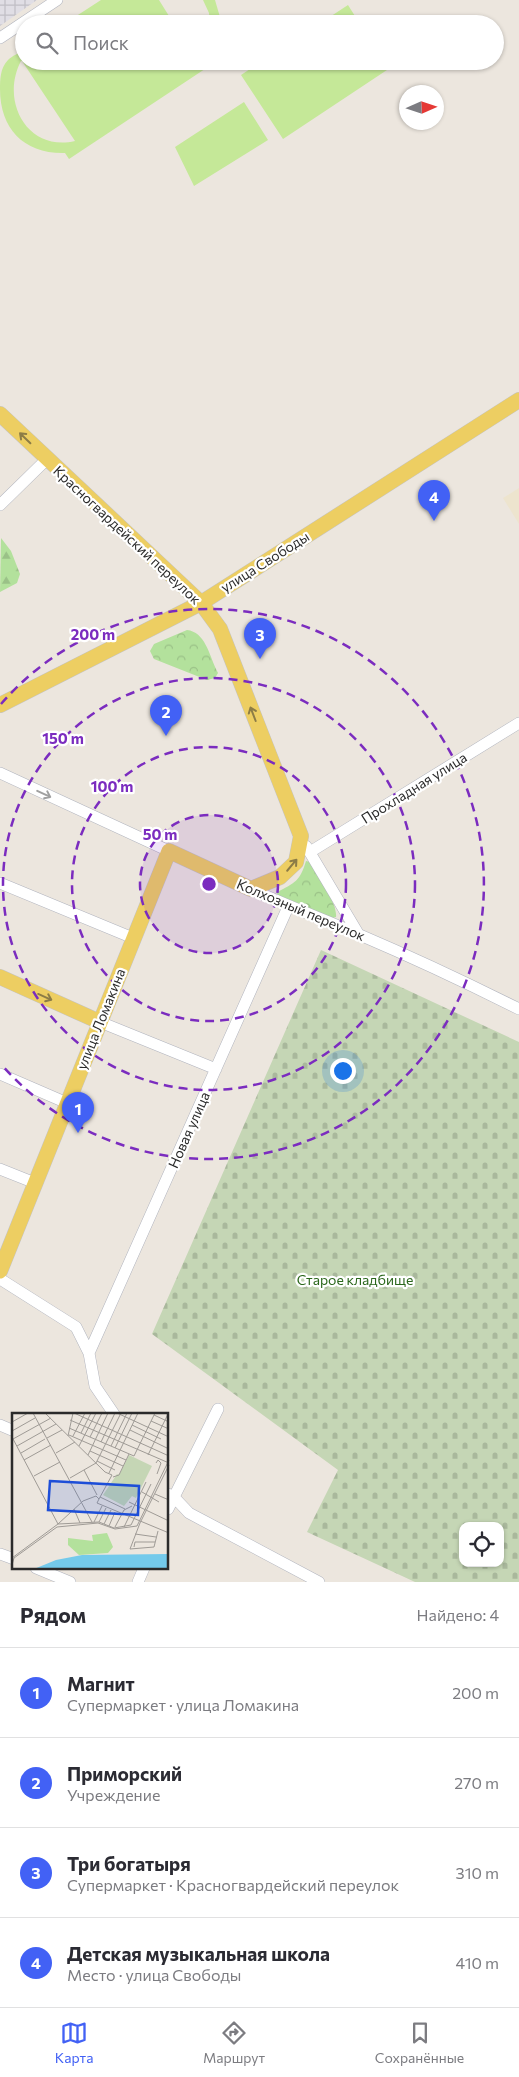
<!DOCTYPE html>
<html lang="ru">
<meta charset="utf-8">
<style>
body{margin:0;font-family:Commissioner,sans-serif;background:#f2f2f3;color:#2b2b33}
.controls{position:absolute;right:15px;bottom:15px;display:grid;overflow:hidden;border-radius:10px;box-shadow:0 1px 4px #0004}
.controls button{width:45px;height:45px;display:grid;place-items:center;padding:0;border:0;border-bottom:1px solid #e1e1e2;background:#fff;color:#2b2b33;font:25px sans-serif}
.compass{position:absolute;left:399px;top:85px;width:45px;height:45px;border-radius:50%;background:#fff;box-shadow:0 1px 4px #0004;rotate:87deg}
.you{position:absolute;left:342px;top:1070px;width:18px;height:18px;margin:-12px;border:4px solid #fff;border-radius:50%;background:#1a73e8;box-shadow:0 0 0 8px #1a73e833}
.badge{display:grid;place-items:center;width:32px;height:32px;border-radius:50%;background:#4261f5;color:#fff;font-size:16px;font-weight:700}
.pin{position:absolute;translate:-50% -41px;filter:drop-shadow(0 1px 2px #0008)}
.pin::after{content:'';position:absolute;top:26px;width:18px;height:15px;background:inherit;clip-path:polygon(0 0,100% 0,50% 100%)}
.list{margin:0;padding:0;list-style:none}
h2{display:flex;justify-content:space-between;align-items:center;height:65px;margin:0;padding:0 20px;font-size:21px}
h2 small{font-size:16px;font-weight:400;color:#7c7c81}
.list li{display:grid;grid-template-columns:32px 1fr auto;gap:15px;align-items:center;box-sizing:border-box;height:90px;padding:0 20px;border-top:1px solid #e1e1e2}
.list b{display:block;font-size:19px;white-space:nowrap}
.list p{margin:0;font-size:16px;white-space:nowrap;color:#7c7c81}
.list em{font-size:16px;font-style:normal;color:#7c7c81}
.icon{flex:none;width:28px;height:28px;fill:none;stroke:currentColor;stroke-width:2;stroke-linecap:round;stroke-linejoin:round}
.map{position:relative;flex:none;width:519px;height:1582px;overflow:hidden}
.search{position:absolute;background:#fff;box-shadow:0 1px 4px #0004;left:15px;right:15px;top:15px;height:55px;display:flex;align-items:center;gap:12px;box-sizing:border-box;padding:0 18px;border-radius:28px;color:#7c7c81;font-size:19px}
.sheet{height:425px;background:#fff}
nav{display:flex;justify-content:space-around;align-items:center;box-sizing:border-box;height:70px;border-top:1px solid #e1e1e2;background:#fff;font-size:14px;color:#7c7c81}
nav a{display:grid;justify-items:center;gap:2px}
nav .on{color:#4261f5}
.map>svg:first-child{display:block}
.industrial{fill:url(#industrial-grid)}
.education{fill:#ede4ce}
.forest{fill:url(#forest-firs)}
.cemetery{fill:url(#cemetery-stones);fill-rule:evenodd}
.park{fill:url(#park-crowns)}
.pitch{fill:#c5e898;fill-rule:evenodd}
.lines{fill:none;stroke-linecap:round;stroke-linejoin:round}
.minor-casing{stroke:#b1b4be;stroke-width:12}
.major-casing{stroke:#c4c4c4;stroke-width:16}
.minor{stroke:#fff;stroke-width:11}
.major{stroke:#edce62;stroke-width:15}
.oneway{stroke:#8c7c46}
.oneway2{stroke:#a0a0a0}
.ring{fill:none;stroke:#7b2cbf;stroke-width:2.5;stroke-dasharray:9 6}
.labels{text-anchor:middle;stroke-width:4.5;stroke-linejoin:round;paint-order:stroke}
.street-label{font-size:14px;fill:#2b2b2b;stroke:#fff}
.park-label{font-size:14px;fill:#2b671c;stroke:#fff}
.inset-road{fill:none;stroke:#9f9b96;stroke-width:1}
.view{fill:#1d4ed8;fill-opacity:0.15;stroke:#1d4ed8;stroke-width:2.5}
.inset-edge{fill:none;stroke:#2b2b2b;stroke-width:2.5}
.centre{fill:#7b2cbf;stroke:#fff;stroke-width:2.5}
.ring-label{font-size:15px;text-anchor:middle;font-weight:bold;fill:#7b2cbf;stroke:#fff;stroke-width:4.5;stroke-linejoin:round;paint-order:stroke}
</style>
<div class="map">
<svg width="519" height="1582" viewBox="0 0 519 1582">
<defs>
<pattern id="industrial-grid" width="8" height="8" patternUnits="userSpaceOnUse" patternTransform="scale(1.25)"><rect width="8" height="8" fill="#e0dee5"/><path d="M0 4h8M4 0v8" fill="none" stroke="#c0bfc5"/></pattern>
<pattern id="forest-firs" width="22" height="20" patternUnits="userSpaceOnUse" patternTransform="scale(1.25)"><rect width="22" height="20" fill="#b3e19c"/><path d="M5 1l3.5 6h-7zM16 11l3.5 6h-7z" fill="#9ac187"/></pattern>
<pattern id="cemetery-stones" width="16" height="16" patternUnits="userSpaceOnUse" patternTransform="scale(1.25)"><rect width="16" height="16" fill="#c5d6b5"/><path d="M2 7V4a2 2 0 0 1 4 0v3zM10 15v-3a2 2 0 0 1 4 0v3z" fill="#a9b89c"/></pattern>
<pattern id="park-crowns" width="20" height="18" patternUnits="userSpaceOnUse" patternTransform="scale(1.25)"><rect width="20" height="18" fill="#b3e19c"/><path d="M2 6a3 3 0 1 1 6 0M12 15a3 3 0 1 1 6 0" fill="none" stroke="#9ac187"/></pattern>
</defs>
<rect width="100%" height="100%" fill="#ece6de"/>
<path class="industrial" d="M0,0H37L0,26Z"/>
<path class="education" d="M519,488V524L503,498Z"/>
<path class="forest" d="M1,538L11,551L20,574L17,583L0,592Z"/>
<path class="cemetery" d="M321,950L519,1042V1582H415L307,1532L338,1470L152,1334ZM463,1526H500V1563H463Z"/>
<path class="park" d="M187,630C205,632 209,654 216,669L218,673L215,678L207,680L154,659L150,651L154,644Z
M306,861L310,862C317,874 338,904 336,917L329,919L277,895V892C295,883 300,881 306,861Z"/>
<path class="pitch" d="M101,0H159L174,24H64Z
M203,0H215L222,24H210L209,13Z
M348,5L360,24H319Z
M24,50V61H217L69,159L65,153C24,154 0,129 0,89C0,80 0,68 8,60C12,56 19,53 24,50ZM21,61H22L75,141C27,152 0,101 21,61Z
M262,61H385L390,68L283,139L241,75Z
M244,102L268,140L194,186L175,147Z"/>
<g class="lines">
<defs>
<path id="minor" d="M0,38L57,0
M0,505L47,459
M0,773L169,851
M306,846L359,935
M310,852L519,723
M0,883L133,938
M251,889C287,906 323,919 360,935C414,958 467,983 519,1009
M100,1022L216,1069
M0,1074L67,1103
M0,1169L35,1183
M0,1279L76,1327L89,1353L95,1386L114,1414
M89,1353L288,907
M0,1425L14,1431
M168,1494L173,1496L189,1513L319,1582
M168,1509L218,1409
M0,1554L14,1559
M36,1568L70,1582
M138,1582L144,1568"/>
<path id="major" d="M0,414L201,603L220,629L301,836L296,862L280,877L251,889L169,851L0,1271
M0,705L201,603L519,400
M0,977L100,1022"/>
</defs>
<use href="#minor" class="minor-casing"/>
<use href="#major" class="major-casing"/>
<use href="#minor" class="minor"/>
<use href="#major" class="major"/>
</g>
<defs><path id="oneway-shaft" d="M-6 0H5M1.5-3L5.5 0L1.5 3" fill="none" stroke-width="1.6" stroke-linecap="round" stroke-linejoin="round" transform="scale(1.25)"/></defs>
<g class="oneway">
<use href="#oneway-shaft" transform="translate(25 438) rotate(-136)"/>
<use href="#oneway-shaft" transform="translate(253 714) rotate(-111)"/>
<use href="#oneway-shaft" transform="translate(292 865) rotate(-50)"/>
<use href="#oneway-shaft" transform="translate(45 997) rotate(24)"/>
</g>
<use class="oneway2" href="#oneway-shaft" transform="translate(44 794) rotate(25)"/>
<circle cx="209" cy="884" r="69" fill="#7b2cbf" fill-opacity=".12"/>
<g class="ring">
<circle cx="209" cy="884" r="69"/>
<circle cx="209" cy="884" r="137"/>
<circle cx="209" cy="884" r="206"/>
<path d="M1 704A275 275 0 1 1 1 1064"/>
</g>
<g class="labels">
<g class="street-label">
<text transform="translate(127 535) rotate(43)" y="5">Красногвардейский переулок</text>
<text transform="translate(265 562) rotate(-32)" y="5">улица Свободы</text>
<text transform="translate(414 788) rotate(-32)" y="5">Прохладная улица</text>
<text transform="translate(301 910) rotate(23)" y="5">Колхозный переулок</text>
<text transform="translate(101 1019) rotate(-68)" y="5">улица Ломакина</text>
<text transform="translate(189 1130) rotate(-66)" y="5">Новая улица</text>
</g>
<g class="park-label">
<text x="355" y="1285">Старое кладбище</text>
</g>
</g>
<g transform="translate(12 1413)">
<rect width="156" height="156" fill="#ece6de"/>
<path d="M117,42L140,53L124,85L120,83L112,93L91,82L105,61L107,62Z" fill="#c5d6b5"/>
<path d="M95,120L101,134L96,140L67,142L56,132V125L81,128L80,122Z" fill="#b3e19c"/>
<path d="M156,141V156H22L44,147L70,142Z" fill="#74caeb"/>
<path class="inset-road" d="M21,0L80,109M33,0L93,59L100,62L87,86M62,0L157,43M105,0L157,24M142,2L157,9M58,7L157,50M139,8L157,16M0,9L16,0M120,12L149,26M57,15L122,43L143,0M118,17L157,36M0,18L23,5M69,20L79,0M57,22L114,47M56,23L61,0M61,23L73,0M0,24L46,111L0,145M78,24L90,0M35,25L50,17M1,26L39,5M89,29L103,0M5,33L44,11M67,33L84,0M99,33L115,0M103,35L120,0M78,38L111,53M9,40L33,26M44,40L63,29M76,42L96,0M136,42L156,1M12,47L39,32M85,48L103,57M144,50L146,47L149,50L145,61M72,57L85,82M97,60L126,0M22,63L48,49M101,64L107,62L117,41M58,65L84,50L109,0M130,79L147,89M143,81L157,87M88,84L113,96M117,89L157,108M62,96L68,110M82,109L90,93M87,109L102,115L119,112L139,71M128,110L118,136L142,134L146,118M128,110L157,52M46,111L71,88L84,83L87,86L85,90L157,120M46,111L87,109L94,95M92,111L99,97M97,113L103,99M103,114L112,97L120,93M112,114L134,69M123,121L144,124M122,134L123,129H143M0,152L2,145L45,114L86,110L103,116L125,113L157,47"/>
<path class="view" d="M38,68L127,73L126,102L36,97Z"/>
<rect width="156" height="156" class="inset-edge"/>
</g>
<circle cx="209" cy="884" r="8" class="centre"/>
<g class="ring-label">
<text x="93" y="640">200 m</text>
<text x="63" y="744">150 m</text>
<text x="112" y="792">100 m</text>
<text x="160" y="840">50 m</text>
</g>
</svg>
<div class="controls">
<button><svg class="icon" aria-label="locate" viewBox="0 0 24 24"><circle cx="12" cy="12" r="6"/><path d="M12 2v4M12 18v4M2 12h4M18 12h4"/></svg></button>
</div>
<svg class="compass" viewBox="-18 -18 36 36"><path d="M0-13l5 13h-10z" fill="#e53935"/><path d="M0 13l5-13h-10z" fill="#7c7c81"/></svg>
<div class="you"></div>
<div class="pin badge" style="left:78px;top:1133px">1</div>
<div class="pin badge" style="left:166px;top:736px">2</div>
<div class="pin badge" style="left:260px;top:659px">3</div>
<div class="pin badge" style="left:434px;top:521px">4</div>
<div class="search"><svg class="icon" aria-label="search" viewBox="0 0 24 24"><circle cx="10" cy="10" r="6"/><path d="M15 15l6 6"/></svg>Поиск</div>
</div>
<section class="sheet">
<h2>Рядом<small>Найдено: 4</small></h2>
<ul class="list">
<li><span class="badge">1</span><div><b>Магнит</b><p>Супермаркет · улица Ломакина</p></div><em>200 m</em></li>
<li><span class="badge">2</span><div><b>Приморский</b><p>Учреждение</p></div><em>270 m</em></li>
<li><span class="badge">3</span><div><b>Три богатыря</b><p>Супермаркет · Красногвардейский переулок</p></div><em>310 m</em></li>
<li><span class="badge">4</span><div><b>Детская музыкальная школа</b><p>Место · улица Свободы</p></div><em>410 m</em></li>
</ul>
</section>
<nav>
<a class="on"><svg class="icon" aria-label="map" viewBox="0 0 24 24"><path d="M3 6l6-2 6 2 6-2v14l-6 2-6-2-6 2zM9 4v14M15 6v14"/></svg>Карта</a>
<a><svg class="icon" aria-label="directions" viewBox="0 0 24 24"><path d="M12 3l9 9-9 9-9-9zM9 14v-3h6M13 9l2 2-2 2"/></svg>Маршрут</a>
<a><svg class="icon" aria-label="saved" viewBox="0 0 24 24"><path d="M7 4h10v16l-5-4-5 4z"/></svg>Сохранённые</a>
</nav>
